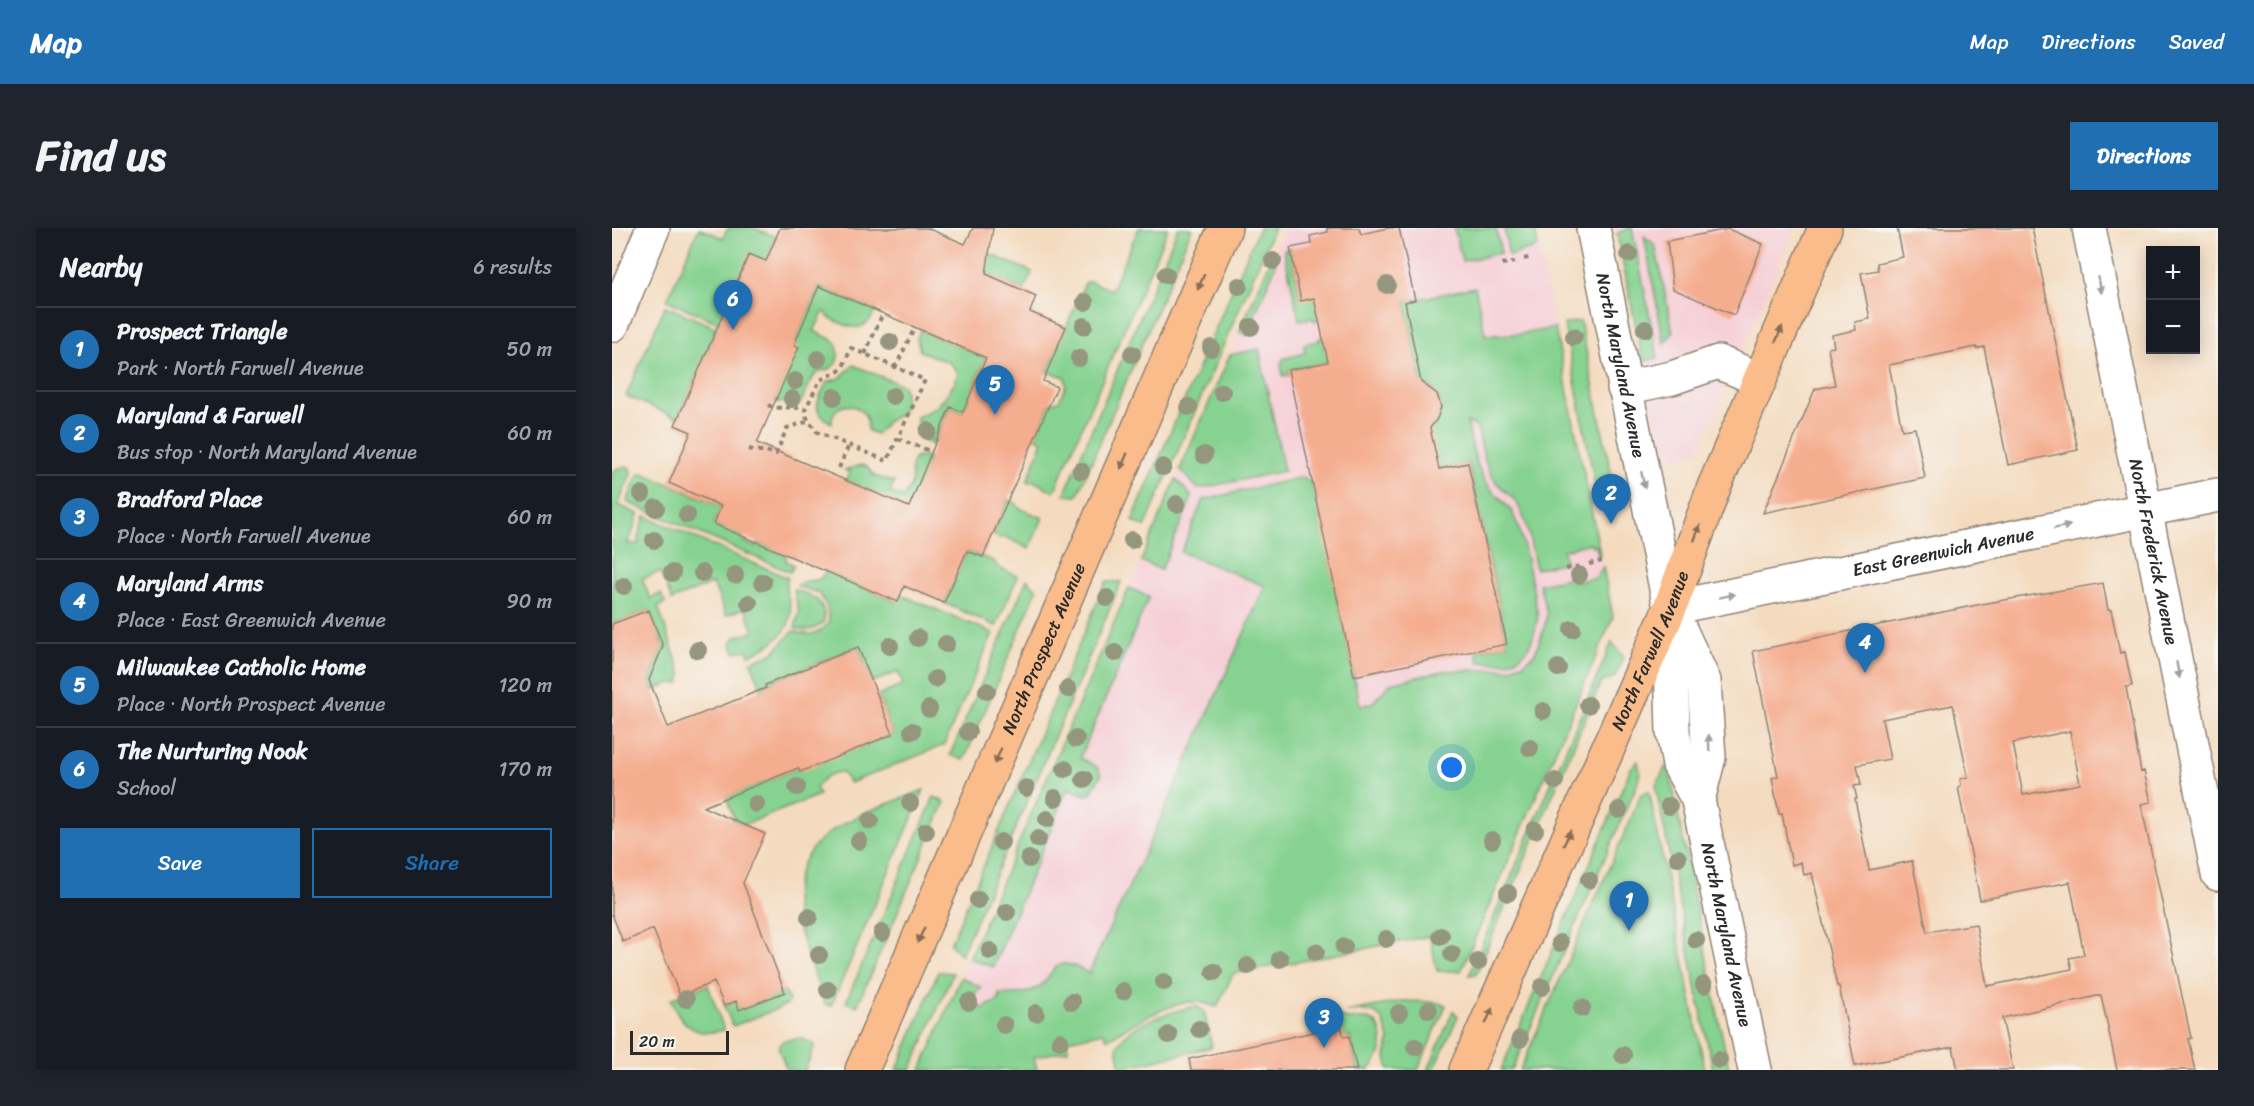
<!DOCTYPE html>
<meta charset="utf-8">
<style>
body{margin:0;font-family:Sriracha,sans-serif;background:#20242c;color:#f1f3f6}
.controls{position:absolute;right:18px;top:18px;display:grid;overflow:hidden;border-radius:0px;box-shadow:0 3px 15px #0003}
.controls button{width:54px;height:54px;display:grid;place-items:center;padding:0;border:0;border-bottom:2px solid #363941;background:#171b24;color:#f1f3f6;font:30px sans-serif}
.scale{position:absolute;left:18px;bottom:15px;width:99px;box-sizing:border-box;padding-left:6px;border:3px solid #2b2b2b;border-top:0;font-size:16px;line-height:21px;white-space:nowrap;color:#2b2b2b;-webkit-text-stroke:4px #f6f6f2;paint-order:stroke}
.you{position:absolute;left:840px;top:540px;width:21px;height:21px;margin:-15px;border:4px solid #fff;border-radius:50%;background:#1a73e8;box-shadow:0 0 0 9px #1a73e833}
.badge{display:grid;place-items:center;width:39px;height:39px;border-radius:50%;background:#1f6fb2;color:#fff;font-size:20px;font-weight:700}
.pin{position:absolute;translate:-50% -50px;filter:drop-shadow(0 2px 3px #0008)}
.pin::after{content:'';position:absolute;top:32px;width:21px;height:18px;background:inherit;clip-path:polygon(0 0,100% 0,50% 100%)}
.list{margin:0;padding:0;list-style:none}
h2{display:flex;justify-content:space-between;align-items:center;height:78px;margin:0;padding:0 24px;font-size:26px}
h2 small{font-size:20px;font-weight:400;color:#9ea1a6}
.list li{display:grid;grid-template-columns:39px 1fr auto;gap:18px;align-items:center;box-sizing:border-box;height:84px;padding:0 24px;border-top:2px solid #363941}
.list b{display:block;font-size:22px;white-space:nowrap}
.list p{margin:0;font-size:20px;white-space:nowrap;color:#9ea1a6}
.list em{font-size:20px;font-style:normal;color:#9ea1a6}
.actions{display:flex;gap:12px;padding:18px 24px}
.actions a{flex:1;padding:14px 0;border:2px solid #1f6fb2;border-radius:0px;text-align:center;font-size:21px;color:#1f6fb2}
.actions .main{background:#1f6fb2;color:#fff}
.map{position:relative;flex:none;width:1606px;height:842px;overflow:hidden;border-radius:0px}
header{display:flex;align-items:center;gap:36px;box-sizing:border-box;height:84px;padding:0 30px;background:#1f6fb2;color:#fff}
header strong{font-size:28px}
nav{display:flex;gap:33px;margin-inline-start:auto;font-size:21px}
.intro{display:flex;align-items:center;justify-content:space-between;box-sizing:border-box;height:144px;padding:0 36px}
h1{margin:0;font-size:42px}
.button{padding:15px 27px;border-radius:0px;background:#1f6fb2;color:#fff;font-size:21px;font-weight:700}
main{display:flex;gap:36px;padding:0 36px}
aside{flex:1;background:#171b24;border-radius:0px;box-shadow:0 3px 15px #0003}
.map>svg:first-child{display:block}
.built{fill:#f6cfd5}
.green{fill:#86d290;stroke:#587e5e;stroke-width:1.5}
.building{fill:#f5ad8f;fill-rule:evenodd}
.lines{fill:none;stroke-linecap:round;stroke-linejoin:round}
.minor-casing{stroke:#908375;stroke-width:36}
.major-casing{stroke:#908375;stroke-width:36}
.path{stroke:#908375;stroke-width:4;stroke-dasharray:4.5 4.5;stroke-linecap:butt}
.minor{stroke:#fff;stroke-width:33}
.major{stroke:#f9bc8a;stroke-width:33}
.tree{fill:#94967e}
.oneway{fill:#886c56}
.oneway2{fill:#a0a0a0}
.labels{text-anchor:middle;stroke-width:6;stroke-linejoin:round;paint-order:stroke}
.street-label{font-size:18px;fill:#2b2b2b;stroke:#f6f6f2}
</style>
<header>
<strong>Map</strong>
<nav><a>Map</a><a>Directions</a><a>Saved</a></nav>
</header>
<div class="intro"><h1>Find us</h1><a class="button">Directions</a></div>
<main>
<aside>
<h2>Nearby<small>6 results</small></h2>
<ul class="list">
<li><span class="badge">1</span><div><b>Prospect Triangle</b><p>Park · North Farwell Avenue</p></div><em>50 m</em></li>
<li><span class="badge">2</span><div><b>Maryland &amp; Farwell</b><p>Bus stop · North Maryland Avenue</p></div><em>60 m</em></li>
<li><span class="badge">3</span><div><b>Bradford Place</b><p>Place · North Farwell Avenue</p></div><em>60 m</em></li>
<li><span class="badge">4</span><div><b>Maryland Arms</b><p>Place · East Greenwich Avenue</p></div><em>90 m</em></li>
<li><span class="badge">5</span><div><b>Milwaukee Catholic Home</b><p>Place · North Prospect Avenue</p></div><em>120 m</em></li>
<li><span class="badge">6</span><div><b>The Nurturing Nook</b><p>School</p></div><em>170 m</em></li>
</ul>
<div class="actions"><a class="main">Save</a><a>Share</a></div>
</aside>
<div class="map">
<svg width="1606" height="842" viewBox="0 0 1606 842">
<rect width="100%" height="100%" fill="#f6f6f2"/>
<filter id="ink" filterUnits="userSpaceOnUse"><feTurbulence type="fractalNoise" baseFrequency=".0167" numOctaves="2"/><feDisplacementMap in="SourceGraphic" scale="12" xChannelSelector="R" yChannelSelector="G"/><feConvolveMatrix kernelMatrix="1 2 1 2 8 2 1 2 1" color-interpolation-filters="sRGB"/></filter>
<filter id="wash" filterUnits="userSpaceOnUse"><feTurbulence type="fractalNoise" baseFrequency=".008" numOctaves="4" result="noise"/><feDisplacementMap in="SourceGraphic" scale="24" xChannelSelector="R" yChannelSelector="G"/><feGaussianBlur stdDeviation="1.35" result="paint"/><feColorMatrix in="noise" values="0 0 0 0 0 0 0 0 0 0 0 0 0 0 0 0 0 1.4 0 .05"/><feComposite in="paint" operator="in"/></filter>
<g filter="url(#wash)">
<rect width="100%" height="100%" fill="#f4dbbf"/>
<path class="built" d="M672,0H923L1001,389L873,685L329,796Z
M1004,0H1183L1090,215L1083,225L1073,230H1065L1054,226L1046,212Z"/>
<path class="green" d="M87,0L111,10L116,0H142L164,9L154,33L107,95L55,72Z
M527,0H556L442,264L422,253L415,254L431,213L423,209L438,175L447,173L454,157L453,149L435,143L473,55L478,53L499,62Z
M566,0H580L465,268L452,267Z
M647,0H662L533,299L520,293Z
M842,0H884L889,25L850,33Z
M892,0H923L926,19L897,28Z
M1016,0H1020L1046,130L1031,133L1005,6Z
M1032,8L1043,17L1061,104L1052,116Z
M678,20L689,72L708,68L707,92L702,93L701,90L687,92L672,22Z
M375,25L420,44L412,62L367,43Z
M661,27L664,37L641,91L644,104L634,107L627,104Z
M207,58L264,82C251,109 237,99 216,89L214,84L211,85L202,103L223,113C227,123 229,135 217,141C212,143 207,142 204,146C197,154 193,167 188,176C181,174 167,175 163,174L182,117Z
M863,59L873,107L908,106L943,100L988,326L986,327L984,318H980L979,315L951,322L953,334L924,341C919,321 917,297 907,279C901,268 892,263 885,255C872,240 870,217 865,199L855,194C860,216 863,242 878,260C885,269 894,274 900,284C913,309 920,358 926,388C923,406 918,429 896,434C888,436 876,434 867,434L865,423L895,416L857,235L827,241L798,216C812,204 834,192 827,171C824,163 818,158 810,156L793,74Z
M53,78L105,100L66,190L14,168Z
M968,93L1002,259L984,262L952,96Z
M309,102L374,130L351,184L337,179L321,216L311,213L304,206L305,189L326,178L343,155L346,144L338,135L308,123L305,110Z
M711,109L721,133L676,142L677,147L671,148L669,136L671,131L693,125L692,116L707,113V110Z
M647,121L672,243L586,261L568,241L618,127Z
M241,137L292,158L294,175L289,186L276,193L264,206L255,202C260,174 219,168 220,195C197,184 206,171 215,154L228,150Z
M310,227L316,230L314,235L326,241L302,296L265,280L270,268L235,253L238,244L233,242L249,237L255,239L262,248L282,254L278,264L291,270C293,265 297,262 299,257C302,244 293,233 310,227Z
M15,239L18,240L19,246L6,277L26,286L19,309L15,315L27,316L26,309L33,288L176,350C171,361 176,366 178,377C183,404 158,418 137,427L135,422L123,424L119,415C123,405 133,407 142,404L133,380L114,387L101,355L60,372L48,344L30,351L38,370L49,366L53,375L46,379L70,448L67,456L58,455L42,462L37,452L51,418L37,382L2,395L0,400V244L6,240Z
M30,245L109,278L102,296L130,307V312L143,319L147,315L174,326V333L182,337L178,344L15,274L25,249Z
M691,249L702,257L748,478L760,475L779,455L831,443L898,441L912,435L923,425L932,401L935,386L927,356L956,350L965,353L984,350L991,339L1001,389L849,743H825L818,708L621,746L605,779C600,778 593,775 587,774C565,771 518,796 500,809L494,810L492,804L455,812L456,822L422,829L425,842H309L349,749L370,760C363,765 359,767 360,776L364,781L371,780L387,772V766C402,767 423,766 433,753C440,746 441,735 454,736C462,737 470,742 477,745L558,570L653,358L569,324L591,272Z
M564,251L580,269L549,342L529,333Z
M396,272L404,275L407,280L431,290L417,321L394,309L388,310L381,307Z
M355,323L381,333L387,340L406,348L384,398L332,375Z
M214,343L285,374L289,367L381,405L332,517L238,555L230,544C218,545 212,549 204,559L207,567L132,597L123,593L114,569L186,540L188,543L281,506L266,468L291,457L286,444L260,454L246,419L153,456L154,460L150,462L139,434L162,424L181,403C197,408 207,408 217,394L215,379L207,365L185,358L191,354L208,351Z
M415,351L425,362L352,532L338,527Z
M494,354H509L349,727L338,716Z
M517,360L537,369L468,530L485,539L489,547L478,566L473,567L456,560L381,739L357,730Z
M182,362C200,367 214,372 212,393C202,403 196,404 183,400L187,384Z
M1000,414L1012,430L1002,450L989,454L864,746L857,747Z
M1026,533L1028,544L1026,554L900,842H889L1019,540Z
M1054,538L1058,546L1117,842H1101L1045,565L1044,558Z
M312,562L219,778L213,776C204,750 192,723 186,697C167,605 245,589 312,562Z
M1037,563L1093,842H908L1030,565Z
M322,569L333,574L245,778L234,774Z
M326,744L341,745L299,842H285Z
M96,757L112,802C84,810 69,798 59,771Z
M173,764L177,773L175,777L121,798L112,778L124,773L127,781Z
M791,773L821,774L834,777L806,842H777L774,829L777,811L771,792L763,785L752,783L734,784Z
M584,778L592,783L600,819L509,840L505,819C515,795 561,783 584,778Z
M841,783L846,788L822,842H816Z
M724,786C738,800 767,776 770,812C771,824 765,834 757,842H745L738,808L732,809L718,800L716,790Z
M188,810L203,817L193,842H175L167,822V818L171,813Z"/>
<g id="blocks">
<path class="building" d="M168,0H315L353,16L361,0H381L374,46L424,68L418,84L454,99L431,153L445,159L371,329L355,323L332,375L292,358L286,374L102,296L109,278L57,255L79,204L63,197L137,26L154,33ZM207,58L374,130L351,184L338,179L297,279L145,215L187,119L182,117Z
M715,0H747L749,6L776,0H787L803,72L793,74L809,154L825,166L829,179L825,191L818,200L827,241L856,235L895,416L742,448L676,142L716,134L702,70L689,73L678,20L699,16L698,8L716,4Z
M1285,0H1420L1466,222L1396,237L1372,119L1364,121V119L1277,137L1290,202L1303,200L1313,250L1151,285L1203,161L1223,157L1216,120L1222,119L1220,107L1244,102L1243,94L1258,91L1249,45L1266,42L1265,35L1291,29Z
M1116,1L1151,16L1122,87L1061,61L1055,13Z
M1491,355L1496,382H1499L1508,425L1513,424L1520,458L1514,459L1529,544L1532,543L1539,574L1529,576L1579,810L1576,811L1583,842H1505L1489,767L1390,790L1401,842H1346L1341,819L1243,838L1227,758H1225L1200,645L1192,647L1189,634L1180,637L1170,586H1167L1160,550L1166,548L1141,423L1375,375ZM1341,477L1356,549L1348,551L1349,558L1346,559L1368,672L1458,654L1472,727L1457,730L1460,741L1375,758L1364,696L1315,704L1300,633L1257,642L1243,571H1245L1242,558L1249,557L1245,537L1278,531L1270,491ZM1458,503L1468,556L1411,567L1401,515Z
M37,382L51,418L37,452L56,499L154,460L153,457L246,419L281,506L188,544L186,540L91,579L153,606L131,655L173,764L127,782L124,773L112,778L102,754L68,768L41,701L11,714L0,686V396Z
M729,798L732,809L737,808L745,842H579L577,831Z"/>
</g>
</g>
<g filter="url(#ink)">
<use href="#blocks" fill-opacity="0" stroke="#908375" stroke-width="1.5"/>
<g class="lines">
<defs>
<g id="minor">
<path id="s1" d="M981,0L1058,380L1092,453L1097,529L1086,572"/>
<path id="s2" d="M1477,0L1606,646"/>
<path d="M0,97L41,0"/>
<path d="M1012,160L1060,150L1106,134L1147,151"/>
<path id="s3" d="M1058,380L1606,267"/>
<path id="s4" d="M1058,394L1061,504L1067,537L1086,572L1143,842"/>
</g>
<g id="major">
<path id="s5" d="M250,842L613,0"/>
<path id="s6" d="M854,842L1058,380L1102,259L1213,0"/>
</g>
</defs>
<use href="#minor" class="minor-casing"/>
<use href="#major" class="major-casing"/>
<path class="path" d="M912,31L920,29
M890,36L903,34
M239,120L313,152L275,233L205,204L194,188L193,182L208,152L227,143L231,139Z
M253,126L271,85
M283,140L303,99
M156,177C168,183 179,176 193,182
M286,211L318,223
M137,221C146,224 154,222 164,226L175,200L197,193
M227,240L237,217
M977,336L990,333
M954,341L968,338"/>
<use href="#minor" class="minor"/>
<use href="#major" class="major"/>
</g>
<g class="tree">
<circle cx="1017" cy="26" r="9"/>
<circle cx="661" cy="33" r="9"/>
<circle cx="554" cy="47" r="9"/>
<circle cx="775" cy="57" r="9"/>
<circle cx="627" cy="58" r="9"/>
<circle cx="473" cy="74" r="9"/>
<circle cx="472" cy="98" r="9"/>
<circle cx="639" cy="99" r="9"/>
<circle cx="1033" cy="101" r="9"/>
<circle cx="962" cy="109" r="9"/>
<circle cx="278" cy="114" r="9"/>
<circle cx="599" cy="120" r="9"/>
<circle cx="520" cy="126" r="9"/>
<circle cx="467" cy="130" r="9"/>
<circle cx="206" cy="131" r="9"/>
<circle cx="183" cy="153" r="9"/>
<circle cx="610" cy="164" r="9"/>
<circle cx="281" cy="168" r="9"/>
<circle cx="222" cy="169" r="9"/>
<circle cx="180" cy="171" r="9"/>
<circle cx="577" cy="179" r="9"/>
<circle cx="316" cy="203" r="9"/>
<circle cx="592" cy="227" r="9"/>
<circle cx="551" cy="239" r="9"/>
<circle cx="469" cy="243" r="9"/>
<circle cx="30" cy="266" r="9"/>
<circle cx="565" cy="276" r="9"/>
<circle cx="44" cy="280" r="9"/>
<circle cx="75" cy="287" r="9"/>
<circle cx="42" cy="312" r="9"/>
<circle cx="520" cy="312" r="9"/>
<circle cx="60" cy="345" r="9"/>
<circle cx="90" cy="345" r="9"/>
<circle cx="123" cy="347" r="9"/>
<circle cx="967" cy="347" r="9"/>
<circle cx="151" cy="354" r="9"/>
<circle cx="12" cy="358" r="9"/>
<circle cx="495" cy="370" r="9"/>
<circle cx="137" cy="375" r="9"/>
<circle cx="960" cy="401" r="9"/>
<circle cx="306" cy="410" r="9"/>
<circle cx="334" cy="416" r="9"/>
<circle cx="278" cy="418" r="9"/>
<circle cx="86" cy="422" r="9"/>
<circle cx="503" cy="425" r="9"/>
<circle cx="946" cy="440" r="9"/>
<circle cx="323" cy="451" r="9"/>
<circle cx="456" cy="461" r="9"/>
<circle cx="375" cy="463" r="9"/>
<circle cx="976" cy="477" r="9"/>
<circle cx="317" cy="481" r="9"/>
<circle cx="931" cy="483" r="9"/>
<circle cx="300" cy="503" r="9"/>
<circle cx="356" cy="504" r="9"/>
<circle cx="464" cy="511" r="9"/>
<circle cx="918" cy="520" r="9"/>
<circle cx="453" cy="541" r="9"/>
<circle cx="472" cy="551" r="9"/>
<circle cx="943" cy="553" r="9"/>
<circle cx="185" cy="559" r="9"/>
<circle cx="414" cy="560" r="9"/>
<circle cx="443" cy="570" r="9"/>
<circle cx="298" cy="575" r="9"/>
<circle cx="144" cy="576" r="9"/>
<circle cx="1057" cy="578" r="9"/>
<circle cx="1007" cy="582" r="9"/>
<circle cx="435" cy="591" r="9"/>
<circle cx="258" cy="593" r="9"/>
<circle cx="923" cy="602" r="9"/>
<circle cx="314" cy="603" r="9"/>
<circle cx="426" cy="611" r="9"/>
<circle cx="880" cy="612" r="9"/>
<circle cx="247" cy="613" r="9"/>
<circle cx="389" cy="614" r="9"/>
<circle cx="1066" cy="630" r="9"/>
<circle cx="417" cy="631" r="9"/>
<circle cx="977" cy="652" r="9"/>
<circle cx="896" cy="665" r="9"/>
<circle cx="366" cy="672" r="9"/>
<circle cx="395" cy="684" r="9"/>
<circle cx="197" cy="689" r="9"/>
<circle cx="270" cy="705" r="9"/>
<circle cx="829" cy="708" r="9"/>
<circle cx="774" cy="711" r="9"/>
<circle cx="1084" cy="712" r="9"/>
<circle cx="948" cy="715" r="9"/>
<circle cx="732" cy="719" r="9"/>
<circle cx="378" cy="723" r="9"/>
<circle cx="704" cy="724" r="9"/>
<circle cx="840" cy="726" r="9"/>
<circle cx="207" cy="727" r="9"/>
<circle cx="668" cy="731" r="9"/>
<circle cx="866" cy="734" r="9"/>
<circle cx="636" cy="738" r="9"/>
<circle cx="602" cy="744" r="9"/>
<circle cx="552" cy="754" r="9"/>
<circle cx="1092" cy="757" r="9"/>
<circle cx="930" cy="759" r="9"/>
<circle cx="216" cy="762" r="9"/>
<circle cx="511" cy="763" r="9"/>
<circle cx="74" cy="771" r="9"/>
<circle cx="357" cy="774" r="9"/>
<circle cx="460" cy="774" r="9"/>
<circle cx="970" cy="780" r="9"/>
<circle cx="817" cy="782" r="9"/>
<circle cx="424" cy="785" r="9"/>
<circle cx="787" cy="785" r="9"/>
<circle cx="392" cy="797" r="9"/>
<circle cx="587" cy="801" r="9"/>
<circle cx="557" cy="807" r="9"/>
<circle cx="908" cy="811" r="9"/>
<circle cx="448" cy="813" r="9"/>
<circle cx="803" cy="819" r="9"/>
<circle cx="1011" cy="827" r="9"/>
<circle cx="1107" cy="832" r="9"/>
</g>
<defs><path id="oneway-solid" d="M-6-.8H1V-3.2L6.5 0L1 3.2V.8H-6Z" transform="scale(1.5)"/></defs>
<g class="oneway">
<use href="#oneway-solid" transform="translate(589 54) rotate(113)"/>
<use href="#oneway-solid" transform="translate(1167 106) rotate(-67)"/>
<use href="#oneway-solid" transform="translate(512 233) rotate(113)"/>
<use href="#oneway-solid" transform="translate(1085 305) rotate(-70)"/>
<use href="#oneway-solid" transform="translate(386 528) rotate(113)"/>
<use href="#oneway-solid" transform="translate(955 610) rotate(-66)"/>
<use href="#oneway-solid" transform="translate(309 707) rotate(114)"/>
<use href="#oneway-solid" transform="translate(877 788) rotate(-67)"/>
</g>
<g class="oneway2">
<use href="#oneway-solid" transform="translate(1488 57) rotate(79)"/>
<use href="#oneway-solid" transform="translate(1031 252) rotate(78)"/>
<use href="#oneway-solid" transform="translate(1450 299) rotate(-12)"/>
<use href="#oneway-solid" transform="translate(1115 368) rotate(-12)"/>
<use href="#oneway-solid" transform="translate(1566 442) rotate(79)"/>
<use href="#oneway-solid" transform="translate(1097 515) rotate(-92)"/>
</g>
</g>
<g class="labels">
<g class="street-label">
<text dy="6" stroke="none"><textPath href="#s1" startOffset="140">North Maryland Avenue</textPath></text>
<text dy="6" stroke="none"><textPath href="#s2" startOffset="330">North Frederick Avenue</textPath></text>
<text dy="6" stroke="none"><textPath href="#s3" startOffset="279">East Greenwich Avenue</textPath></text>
<text dy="6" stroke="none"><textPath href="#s5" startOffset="459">North Prospect Avenue</textPath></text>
<text dy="6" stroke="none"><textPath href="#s6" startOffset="458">North Farwell Avenue</textPath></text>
<text dy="6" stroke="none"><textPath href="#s4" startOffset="321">North Maryland Avenue</textPath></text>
</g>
</g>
</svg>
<div class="controls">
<button>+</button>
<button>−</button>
</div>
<div class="scale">20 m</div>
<div class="you"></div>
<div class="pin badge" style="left:1017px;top:703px">1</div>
<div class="pin badge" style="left:999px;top:296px">2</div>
<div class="pin badge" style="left:712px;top:820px">3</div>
<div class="pin badge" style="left:1253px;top:445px">4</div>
<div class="pin badge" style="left:383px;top:187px">5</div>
<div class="pin badge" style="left:121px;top:102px">6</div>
</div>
</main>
